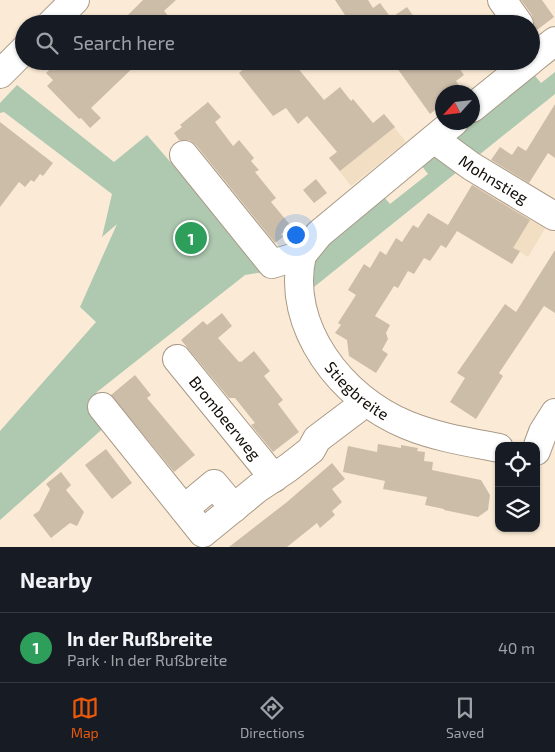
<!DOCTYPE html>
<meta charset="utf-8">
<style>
body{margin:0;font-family:"Exo 2",sans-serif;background:#20242c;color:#f1f3f6}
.controls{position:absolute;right:15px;bottom:15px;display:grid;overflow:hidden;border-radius:10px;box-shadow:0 1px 4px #0004}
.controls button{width:45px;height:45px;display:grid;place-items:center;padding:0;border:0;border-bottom:1px solid #363941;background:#171b24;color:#f1f3f6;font:25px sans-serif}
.compass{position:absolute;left:435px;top:85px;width:45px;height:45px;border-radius:50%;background:#171b24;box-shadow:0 1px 4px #0004;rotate:243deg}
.you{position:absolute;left:295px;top:234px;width:18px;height:18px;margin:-12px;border:4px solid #fff;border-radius:50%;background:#1a73e8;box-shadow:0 0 0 8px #1a73e833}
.badge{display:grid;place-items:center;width:32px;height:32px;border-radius:50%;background:#ea580c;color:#fff;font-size:16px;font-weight:700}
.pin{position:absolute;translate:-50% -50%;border:2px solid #fff;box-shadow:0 1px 5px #0006}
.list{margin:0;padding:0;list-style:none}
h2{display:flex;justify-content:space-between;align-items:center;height:65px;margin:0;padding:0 20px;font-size:21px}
h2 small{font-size:16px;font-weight:400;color:#9ea1a6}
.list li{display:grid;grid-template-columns:32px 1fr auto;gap:15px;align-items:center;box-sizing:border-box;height:70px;padding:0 20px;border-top:1px solid #363941}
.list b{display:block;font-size:19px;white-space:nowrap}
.list p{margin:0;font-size:16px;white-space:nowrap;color:#9ea1a6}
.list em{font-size:16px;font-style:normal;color:#9ea1a6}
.icon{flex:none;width:28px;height:28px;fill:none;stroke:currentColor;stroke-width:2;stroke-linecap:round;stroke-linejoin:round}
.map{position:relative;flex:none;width:555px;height:547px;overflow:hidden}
.search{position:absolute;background:#171b24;box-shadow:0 1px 4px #0004;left:15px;right:15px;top:15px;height:55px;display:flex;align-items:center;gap:12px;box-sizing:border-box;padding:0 18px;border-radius:28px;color:#9ea1a6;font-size:19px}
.sheet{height:135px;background:#171b24}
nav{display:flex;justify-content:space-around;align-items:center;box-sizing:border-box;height:70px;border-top:1px solid #363941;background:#171b24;font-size:14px;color:#9ea1a6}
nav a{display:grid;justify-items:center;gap:2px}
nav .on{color:#ea580c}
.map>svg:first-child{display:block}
.built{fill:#f2dec3}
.green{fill:#aec9b0}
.building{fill:#ccbda9}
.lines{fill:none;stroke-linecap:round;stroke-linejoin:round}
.minor-casing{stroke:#a99a87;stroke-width:30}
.minor{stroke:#fff;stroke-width:28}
.labels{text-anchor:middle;stroke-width:4.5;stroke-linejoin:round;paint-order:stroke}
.street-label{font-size:16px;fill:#120d07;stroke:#fff}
</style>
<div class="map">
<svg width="555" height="547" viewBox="0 0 555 547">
<rect width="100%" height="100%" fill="#fbebd6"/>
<path class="built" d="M384,114L406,142L351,186L329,158Z
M477,178L549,222L528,257L520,252L512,264L448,225Z"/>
<path class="green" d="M531,71L541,83L555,72V94L474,159L460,151L455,132L467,123L472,122L473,118Z
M17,85L114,162L147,135L179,172H185L271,271L245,275L97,392L88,401L107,425L0,520V431L96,322L80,307L117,224L102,237L112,194L4,112L0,113V103Z
M425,156L447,159L462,168L314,287L308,288L313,255L380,192L390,204L428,174L418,161Z"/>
<path class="building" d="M143,0H176L164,11L175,24H119Z
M335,0H368L373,8L380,3L391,18L407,7L419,24H351Z
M521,0H542L554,17L537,30L534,25L532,15Z
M58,61H140L91,108L101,118L90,128L81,118L79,119L47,86L53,80L46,73Z
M253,61H292L324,100L340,87L351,101L353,99L373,123L384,114L395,127L340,171L329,158L337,152L307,116L298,124L286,108L273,116L239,73Z
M392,61H454L464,75L456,81L464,92H442V105L430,114Z
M208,102L221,117L215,122L233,146L239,140L254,158L251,161L259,170L255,172L276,198L271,202L291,226L281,234L283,237L275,243L196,145L189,140H179L174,133L182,127L180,125Z
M555,104V158L548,153L529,183L491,160L500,147L512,155L518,146L526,151Z
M0,122L53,163L43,176L40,174L34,182L31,180L25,187L19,182L0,207Z
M316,179L327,193L314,203L303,190Z
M472,185L530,220L513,248L520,251L512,264L457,231L446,248L441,245L430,261L424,258L414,274L408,271L398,288L394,286L375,316L390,325L386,333L388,339L382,350L388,354L376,373L349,356L347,340L335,333L341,325L338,323L356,295L348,290L364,264L370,268L380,251L386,255L396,238L402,242L413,225L418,228L428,213L448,225Z
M555,250V313L544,306L499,373L503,376L476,419L450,402L465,378L457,373L505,304L516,312Z
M222,313L232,326L218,338L239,362L240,361L241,362L254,351L270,371L264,376L283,400L278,404L299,432L273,452L251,425L255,423L235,398H229L181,340L203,321L207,325Z
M135,375L151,395L147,398L195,455L174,472L111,395Z
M378,444L401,448V445L418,448L417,451L425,452L424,461L433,462L432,470L481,480L490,495L488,510L478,517L444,510V509L425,505L427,497L383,489L385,481L343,472L348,446L377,452Z
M106,449L132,483L112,499L85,465Z
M332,463L345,479L332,489L342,502L332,511L335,515L320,528L317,523L287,547H229L287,502Z
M61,472L71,485L66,490L84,512L77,526L70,523L51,538L33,515L39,511L50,489L46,484Z"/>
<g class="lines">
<defs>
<g id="minor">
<path d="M502,0L519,24"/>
<path d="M51,24L75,0"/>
<path d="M531,60L555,41"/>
<path d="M0,74L24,50"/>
<path d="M472,108L530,61"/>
<path id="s1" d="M434,139L471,166L554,216L555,214"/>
<path d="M184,155L272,264L302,255L319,234L454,122"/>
<path id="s2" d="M302,255C285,326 342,399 407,425C436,437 468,442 499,448"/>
<path id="s3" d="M177,359L274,478"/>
<path d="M102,407L203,533L258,488L288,468L311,450L317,439L366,402"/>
<path d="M536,451L543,432L555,413"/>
<path d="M184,509L214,484L234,508"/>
</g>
</defs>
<use href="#minor" class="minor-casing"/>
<use href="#minor" class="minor"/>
</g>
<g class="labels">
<g class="street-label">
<text dy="6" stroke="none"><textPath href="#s1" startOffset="72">Mohnstieg</textPath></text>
<text dy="6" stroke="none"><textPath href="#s2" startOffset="155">Stiegbreite</textPath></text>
<text dy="6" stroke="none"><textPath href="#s3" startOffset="76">Brombeerweg</textPath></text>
</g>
</g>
</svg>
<div class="controls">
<button><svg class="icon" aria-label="locate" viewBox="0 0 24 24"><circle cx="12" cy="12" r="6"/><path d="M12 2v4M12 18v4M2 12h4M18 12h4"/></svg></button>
<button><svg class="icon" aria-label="layers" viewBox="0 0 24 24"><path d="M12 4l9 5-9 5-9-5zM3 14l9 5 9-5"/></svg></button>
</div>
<svg class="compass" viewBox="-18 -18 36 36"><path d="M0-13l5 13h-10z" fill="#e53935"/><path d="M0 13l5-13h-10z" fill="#9ea1a6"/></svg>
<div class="you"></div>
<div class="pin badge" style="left:191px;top:238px;background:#2e9e5b">1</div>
<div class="search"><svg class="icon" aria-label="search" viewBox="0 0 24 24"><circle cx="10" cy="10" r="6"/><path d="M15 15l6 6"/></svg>Search here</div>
</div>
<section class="sheet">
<h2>Nearby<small></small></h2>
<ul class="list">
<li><span class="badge" style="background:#2e9e5b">1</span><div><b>In der Rußbreite</b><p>Park · In der Rußbreite</p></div><em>40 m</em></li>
</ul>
</section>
<nav>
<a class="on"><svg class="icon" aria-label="map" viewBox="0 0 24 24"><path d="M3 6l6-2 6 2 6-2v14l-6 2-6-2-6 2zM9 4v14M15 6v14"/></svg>Map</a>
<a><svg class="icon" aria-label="directions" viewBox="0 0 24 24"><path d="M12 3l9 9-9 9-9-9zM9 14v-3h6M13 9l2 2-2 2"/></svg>Directions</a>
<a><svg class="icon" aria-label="saved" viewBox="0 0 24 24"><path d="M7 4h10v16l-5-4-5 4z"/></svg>Saved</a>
</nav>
